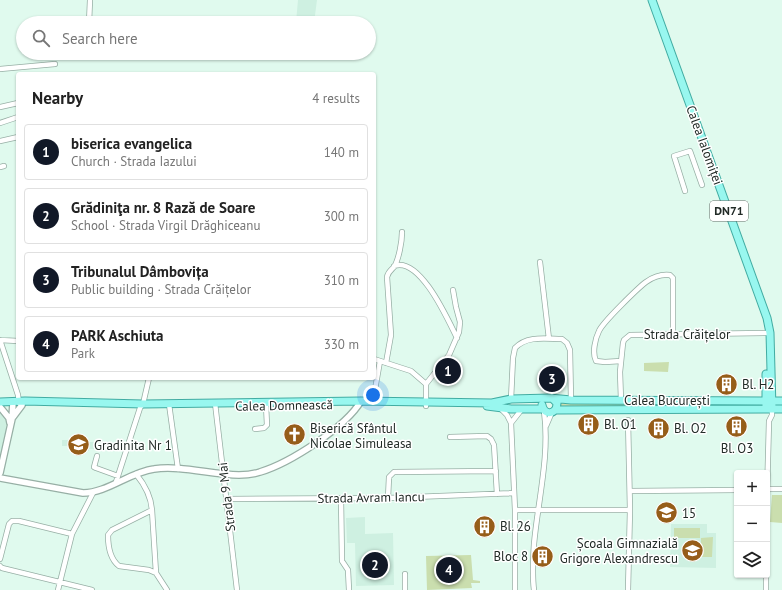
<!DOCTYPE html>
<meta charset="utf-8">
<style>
body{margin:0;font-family:"PT Sans",sans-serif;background:#f6f6f6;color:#222}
.controls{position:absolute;right:12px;bottom:12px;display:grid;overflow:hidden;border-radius:4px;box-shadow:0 1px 3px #0004}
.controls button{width:36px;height:36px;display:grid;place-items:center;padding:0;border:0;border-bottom:1px solid #e0e0e0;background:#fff;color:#222;font:20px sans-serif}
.you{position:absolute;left:373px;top:395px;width:14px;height:14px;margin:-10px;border:3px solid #fff;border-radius:50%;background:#1a73e8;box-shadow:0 0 0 6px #1a73e833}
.badge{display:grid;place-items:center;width:26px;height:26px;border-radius:50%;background:#111827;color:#fff;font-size:13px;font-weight:700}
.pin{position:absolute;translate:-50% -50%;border:2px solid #fff;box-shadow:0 1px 4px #0006}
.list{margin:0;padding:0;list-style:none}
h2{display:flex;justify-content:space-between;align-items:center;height:52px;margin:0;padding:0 16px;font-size:17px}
h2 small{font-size:13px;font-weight:400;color:#767676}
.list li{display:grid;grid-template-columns:26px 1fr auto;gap:12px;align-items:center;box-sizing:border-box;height:56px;margin:0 8px 8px;padding:0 8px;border:1px solid #e0e0e0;border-radius:4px}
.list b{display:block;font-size:15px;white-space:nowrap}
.list p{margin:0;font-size:13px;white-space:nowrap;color:#767676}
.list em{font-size:13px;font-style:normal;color:#767676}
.icon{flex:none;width:22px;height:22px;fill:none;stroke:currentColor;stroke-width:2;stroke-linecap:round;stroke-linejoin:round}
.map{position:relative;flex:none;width:782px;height:590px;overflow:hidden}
.search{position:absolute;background:#fff;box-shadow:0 1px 3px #0004;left:16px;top:16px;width:360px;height:44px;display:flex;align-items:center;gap:10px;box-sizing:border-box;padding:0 14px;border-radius:22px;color:#767676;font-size:15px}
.panel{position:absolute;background:#fff;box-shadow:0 1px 3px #0004;left:16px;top:72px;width:360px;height:308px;border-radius:4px}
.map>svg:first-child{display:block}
.built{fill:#cef0e1}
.green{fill:#cadeae}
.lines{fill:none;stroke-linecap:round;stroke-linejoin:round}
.minor-casing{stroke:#97afa5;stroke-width:6}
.tertiary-casing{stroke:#97afa5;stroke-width:8}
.primary-casing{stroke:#42aca2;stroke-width:9}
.minor{stroke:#fff;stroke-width:4.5}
.tertiary{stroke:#fff;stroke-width:5.5}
.primary{stroke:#98f7ef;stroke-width:7}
.labels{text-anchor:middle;stroke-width:3;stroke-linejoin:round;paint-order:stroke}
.shield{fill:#fff;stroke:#646a67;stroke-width:1}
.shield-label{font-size:12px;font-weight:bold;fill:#212a26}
.street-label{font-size:13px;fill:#212a26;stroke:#fff}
.poi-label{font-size:13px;fill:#212a26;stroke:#fff;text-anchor:start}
</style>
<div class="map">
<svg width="782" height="590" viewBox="0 0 782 590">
<rect width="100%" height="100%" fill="#e0faee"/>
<path class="built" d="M298,0H317L314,23L296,22Z
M0,410L7,420V435L0,467Z
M76,437H83V444H86V442H96V449H89V451H79V449H69V446H62V440H71L72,442H76Z
M365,517V534L393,533L394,585L356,586L355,543H347L346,518Z
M671,524H707V533H716V568L670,567Z"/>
<path class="green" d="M669,362L668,372L644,371V363Z
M558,402L731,403L728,407H559Z
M772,495H782V523L770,522Z
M674,528H700V538H674Z
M713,537L712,557H701V538Z
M471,555L473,580L480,581V583H471L472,588L427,590L426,556Z"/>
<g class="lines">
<defs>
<path id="minor" d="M89,23L90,0
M0,69L55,64
M0,107L18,103
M0,123L18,117
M0,141L18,137
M0,167L4,166
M685,191L674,156L690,151L702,185
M540,262L549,339
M394,266C420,256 448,320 457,338
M0,340L18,395L19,403
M0,340L18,341
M374,359L411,371L426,384
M621,361L605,362L596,361C592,353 595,339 599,331C603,322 638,288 646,282C653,277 661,274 670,275L673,278V334
M386,363L391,335L387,277C388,272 391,270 394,267C399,259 402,241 402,232
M511,399L513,358L515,348C527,335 547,339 562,339L567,343L570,350L571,400
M621,400L620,372L623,343L624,340L630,335L770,333
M373,401L380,361
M215,403L237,590
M169,404L178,469
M426,406V384L449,355L459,332L460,322L456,307L453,290
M500,408L507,415L511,423L515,510V590
M628,420L630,510L628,590
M511,423L522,409
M546,426L552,412
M255,429L264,428L267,425L266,405
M450,437L487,436L491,439L494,445L497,494
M97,456L94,467L96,468L118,476
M136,474C145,485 151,496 152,510L156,573L167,590
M116,482L140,408L143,404L149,378
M767,489H782
M630,491L737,490
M767,496L769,421L772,415V409
M341,498L342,561L348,570L349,590
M388,498L389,477L394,472L496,471
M227,499L388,498L514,493
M152,510L112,530L108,535C108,545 110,559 119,566L149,570L156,573
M515,510H630
M0,559L9,524L12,521H19L72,534
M0,566L2,568L92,590
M405,574V590
M766,575V590
M58,590L72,534L93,493
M534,590C532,575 533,560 534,544C538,500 550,455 544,411"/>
<path id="tertiary" d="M0,407L9,418L10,423
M13,417L22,405
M0,473L12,419L13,402
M0,478L83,493C107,493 130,472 154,469C181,465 212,475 239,475C246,475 254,474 260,472C290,463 346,427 361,401"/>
<path id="primary" d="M652,0L767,318L770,333L772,409
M0,402L25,401L143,404L361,401L492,403L511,399L550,398L571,400L782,401
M542,405C544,416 557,415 557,403L552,398
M487,406L511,409H543
M766,409V374
M556,410L782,409"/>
</defs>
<use href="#minor" class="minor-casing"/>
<use href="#tertiary" class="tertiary-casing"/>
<use href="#primary" class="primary-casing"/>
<use href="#minor" class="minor"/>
<use href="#tertiary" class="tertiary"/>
<use href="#primary" class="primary"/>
</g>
<defs>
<symbol id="building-disc" viewBox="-11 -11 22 22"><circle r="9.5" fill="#965d19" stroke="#fff"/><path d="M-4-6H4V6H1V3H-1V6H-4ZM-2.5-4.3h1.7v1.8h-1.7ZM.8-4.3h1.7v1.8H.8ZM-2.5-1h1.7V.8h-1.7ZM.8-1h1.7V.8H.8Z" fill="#fff"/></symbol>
<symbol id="church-disc" viewBox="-11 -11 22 22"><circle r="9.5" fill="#965d19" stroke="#fff"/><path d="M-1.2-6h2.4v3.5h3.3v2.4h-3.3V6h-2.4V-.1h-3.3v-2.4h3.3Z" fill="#fff"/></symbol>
<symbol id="school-disc" viewBox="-11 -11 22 22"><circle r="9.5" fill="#965d19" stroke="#fff"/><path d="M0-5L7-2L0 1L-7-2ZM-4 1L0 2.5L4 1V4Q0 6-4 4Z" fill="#fff"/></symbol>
</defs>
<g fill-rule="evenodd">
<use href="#building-disc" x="714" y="372" width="25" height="25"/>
<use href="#building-disc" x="576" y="412" width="25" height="25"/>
<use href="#building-disc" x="724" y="414" width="25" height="25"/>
<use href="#building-disc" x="646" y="416" width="25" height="25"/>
<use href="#church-disc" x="282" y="422" width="25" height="25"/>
<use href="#school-disc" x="66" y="432" width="25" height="25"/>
<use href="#school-disc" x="654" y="500" width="25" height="25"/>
<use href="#building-disc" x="472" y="514" width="25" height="25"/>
<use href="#school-disc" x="680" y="538" width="25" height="25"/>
<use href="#building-disc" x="530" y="544" width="25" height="25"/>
</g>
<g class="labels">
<rect class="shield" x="710" y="201" width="38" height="20" rx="3"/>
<g class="shield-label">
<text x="729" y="215">DN71</text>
</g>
<g class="street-label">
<text transform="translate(705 145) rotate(70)" y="5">Calea Ialomiței</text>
<text x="687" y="339">Strada Crăițelor</text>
<text x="667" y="405">Calea București</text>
<text transform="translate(284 405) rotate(-1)" y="5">Calea Domnească</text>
<text transform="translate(226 497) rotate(-97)" y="5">Strada 9 Mai</text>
<text transform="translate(371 497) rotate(-1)" y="5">Strada Avram Iancu</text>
</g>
<g class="poi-label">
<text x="742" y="389">Bl. H2</text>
<text x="604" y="429">Bl. O1</text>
<text x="310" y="433">Biserică Sfântul<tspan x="310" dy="15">Nicolae Simuleasa</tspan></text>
<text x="674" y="433">Bl. O2</text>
<text x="94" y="450">Gradinita Nr 1</text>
<text x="737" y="453" text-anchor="middle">Bl. O3</text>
<text x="682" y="518">15</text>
<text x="500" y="531">Bl. 26</text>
<text x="678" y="548" text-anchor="end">Școala Gimnazială<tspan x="678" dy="15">Grigore Alexandrescu</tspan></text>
<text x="528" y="561" text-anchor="end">Bloc 8</text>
</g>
</g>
</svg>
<div class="controls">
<button>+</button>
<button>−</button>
<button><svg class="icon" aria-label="layers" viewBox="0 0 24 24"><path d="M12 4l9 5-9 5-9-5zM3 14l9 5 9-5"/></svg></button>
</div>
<div class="you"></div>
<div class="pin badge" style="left:448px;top:371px">1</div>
<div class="pin badge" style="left:375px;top:565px">2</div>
<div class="pin badge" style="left:552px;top:379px">3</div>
<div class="pin badge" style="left:449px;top:570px">4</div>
<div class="search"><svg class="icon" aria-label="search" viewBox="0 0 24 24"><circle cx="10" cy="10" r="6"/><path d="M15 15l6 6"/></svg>Search here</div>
<section class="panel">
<h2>Nearby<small>4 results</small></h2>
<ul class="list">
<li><span class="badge">1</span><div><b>biserica evangelica</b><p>Church · Strada Iazului</p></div><em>140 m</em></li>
<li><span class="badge">2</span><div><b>Grădiniţa nr. 8 Rază de Soare</b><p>School · Strada Virgil Drăghiceanu</p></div><em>300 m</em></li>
<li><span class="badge">3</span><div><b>Tribunalul Dâmbovița</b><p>Public building · Strada Crăițelor</p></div><em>310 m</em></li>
<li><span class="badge">4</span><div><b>PARK Aschiuta</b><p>Park</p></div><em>330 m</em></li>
</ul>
</section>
</div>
